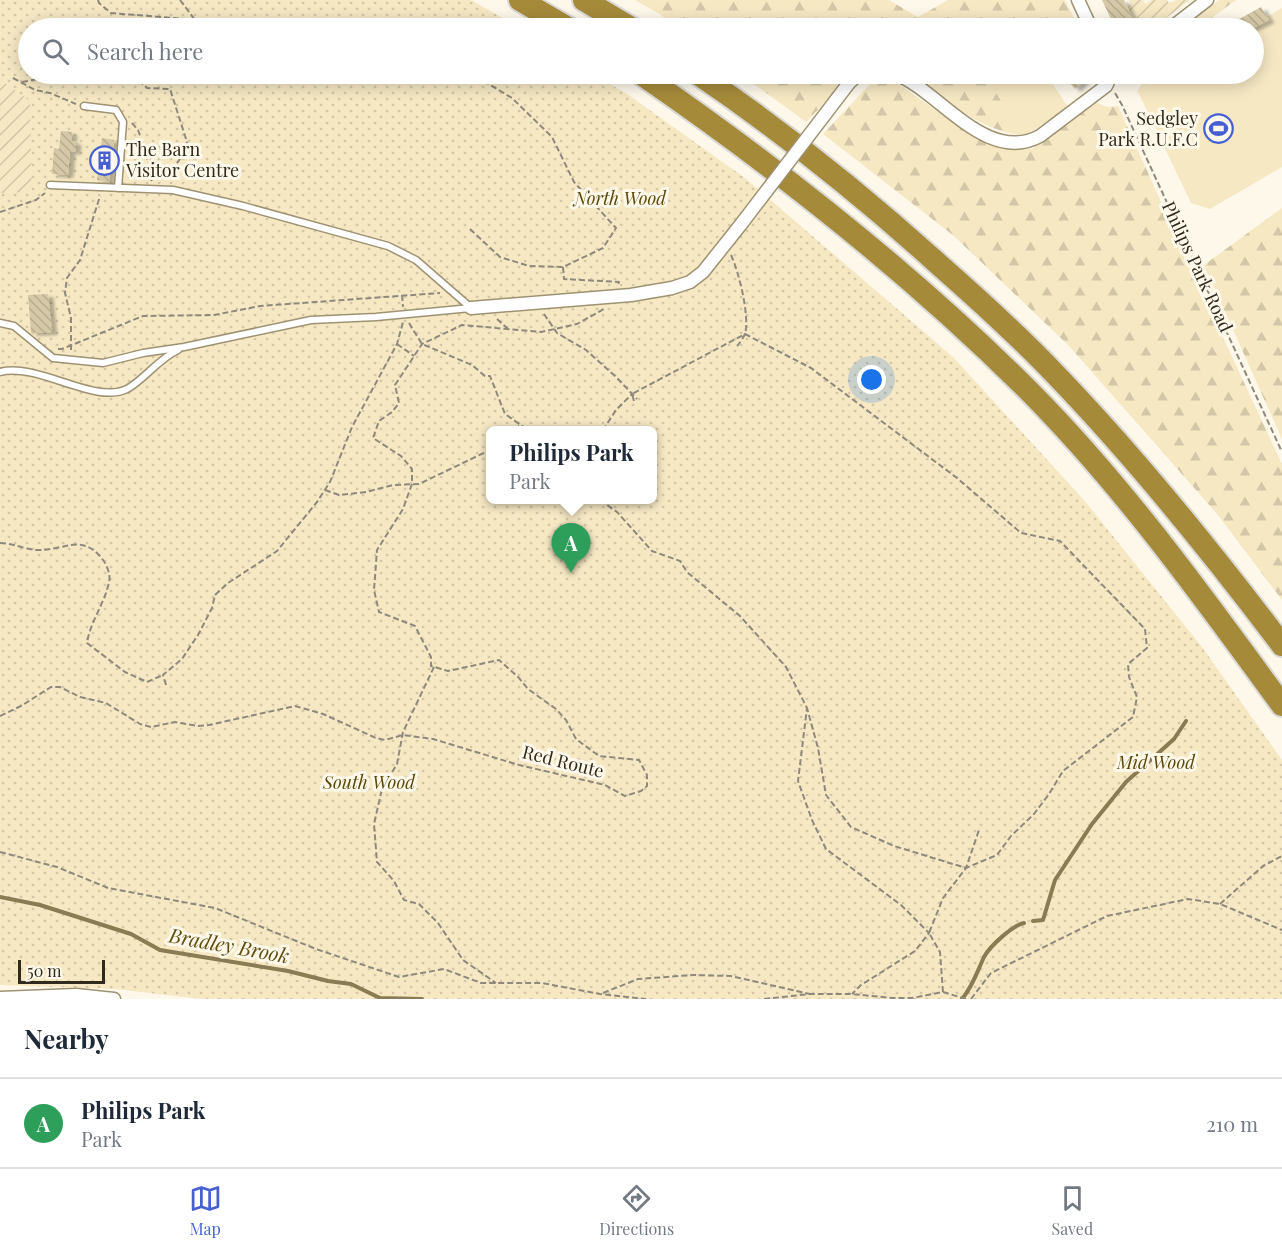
<!DOCTYPE html>
<style>
body{margin:0;font-family:"Playfair Display",serif;background:#f2f2f3;color:#1f2937}
.scale{position:absolute;left:18px;bottom:15px;width:87px;box-sizing:border-box;padding-left:6px;border:3px solid #302b1e;border-top:0;font-size:16px;line-height:21px;white-space:nowrap;color:#302b1e;-webkit-text-stroke:4px #fdf8ea;paint-order:stroke}
.you{position:absolute;left:872px;top:380px;width:21px;height:21px;margin:-15px;border:4px solid #fff;border-radius:50%;background:#1a73e8;box-shadow:0 0 0 9px #1a73e833}
.badge{display:grid;place-items:center;width:39px;height:39px;border-radius:50%;background:#4660d3;color:#fff;font-size:20px;font-weight:700}
.pin{position:absolute;translate:-50% -50px;filter:drop-shadow(0 2px 3px #0008)}
.pin::after{content:'';position:absolute;top:32px;width:21px;height:18px;background:inherit;clip-path:polygon(0 0,100% 0,50% 100%)}
.popup{position:absolute;left:486px;top:426px;width:171px;height:78px;box-sizing:border-box;display:grid;place-content:center;border-radius:9px;background:#fff;filter:drop-shadow(0 2px 4px #0005);font-size:20px;white-space:nowrap;color:#747a83}
.popup b{font-size:22px;color:#1f2937}
.popup::after{content:'';position:absolute;left:50%;top:100%;margin-left:-12px;border:12px solid transparent;border-top-color:#fff}
.list{margin:0;padding:0;list-style:none}
h2{display:flex;justify-content:space-between;align-items:center;height:78px;margin:0;padding:0 24px;font-size:26px}
h2 small{font-size:20px;font-weight:400;color:#747a83}
.list li{display:grid;grid-template-columns:39px 1fr auto;gap:18px;align-items:center;box-sizing:border-box;height:90px;padding:0 24px;border-top:2px solid #e0e1e3}
.list b{display:block;font-size:22px;white-space:nowrap}
.list p{margin:0;font-size:20px;white-space:nowrap;color:#747a83}
.list em{font-size:20px;font-style:normal;color:#747a83}
.icon{flex:none;width:33px;height:33px;fill:none;stroke:currentColor;stroke-width:2;stroke-linecap:round;stroke-linejoin:round}
.map{position:relative;flex:none;width:1282px;height:999px;overflow:hidden}
.search{position:absolute;background:#fff;box-shadow:0 3px 15px #0003;left:18px;right:18px;top:18px;height:66px;display:flex;align-items:center;gap:15px;box-sizing:border-box;padding:0 21px;border-radius:33px;color:#747a83;font-size:22px}
.sheet{height:168px;background:#fff}
nav{display:flex;justify-content:space-around;align-items:center;box-sizing:border-box;height:84px;border-top:2px solid #e0e1e3;background:#fff;font-size:16px;color:#747a83}
nav a{display:grid;justify-items:center;gap:3px}
nav .on{color:#4660d3}
.map>svg:first-child{display:block}
.grass{fill:#f6e8c3}
.forest{fill:url(#forest-firs)}
.park{fill:url(#park-dots);fill-rule:evenodd}
.garden{fill:url(#garden-furrows)}
.lines{fill:none;stroke-linecap:round;stroke-linejoin:round}
.stream{stroke:#897b53;stroke-width:4}
.building{fill:url(#building-back-hatch);filter:url(#shadow)}
.service-casing{stroke:#9e9272;stroke-width:9}
.minor-casing{stroke:#9e9272;stroke-width:15}
.motorway-casing{stroke:#dad9d6;stroke-width:26}
.path{stroke:#8e897c;stroke-width:2;stroke-dasharray:6 3;stroke-linecap:butt}
.service{stroke:#fff;stroke-width:6}
.minor{stroke:#fff;stroke-width:12}
.motorway{stroke:#a58a3a;stroke-width:22}
.minor-bridge-casing{stroke:#9e9272;stroke-width:15;stroke-linecap:butt}
.minor-bridge{stroke:#fff;stroke-width:12}
.labels{text-anchor:middle;stroke-width:6;stroke-linejoin:round;paint-order:stroke}
.poi-label{font-size:18px;fill:#302b1e;stroke:#fdf8ea;text-anchor:end}
.park-label{font-size:18px;font-style:italic;fill:#5d4907;stroke:#fdf8ea}
.street-label{font-size:18px;fill:#302b1e;stroke:#fdf8ea}
.water-label{font-size:20px;font-style:italic;fill:#614d0d;stroke:#fdf8ea}
</style>
<div class="map">
<svg width="1282" height="999" viewBox="0 0 1282 999">
<defs>
<pattern id="forest-firs" width="22" height="20" patternUnits="userSpaceOnUse" patternTransform="scale(1.5)"><rect width="22" height="20" fill="#f6e8c3"/><path d="M5 1l3.5 6h-7zM16 11l3.5 6h-7z" fill="#d3c7a7"/></pattern>
<pattern id="park-dots" width="8" height="8" patternUnits="userSpaceOnUse" patternTransform="scale(1.5)"><rect width="8" height="8" fill="#f6e8c3"/><path d="M2 2h.1M6 6h.1" fill="none" stroke="#d3c7a7" stroke-width="1.8" stroke-linecap="round"/></pattern>
<pattern id="garden-furrows" width="10" height="10" patternUnits="userSpaceOnUse" patternTransform="scale(1.5)"><rect width="10" height="10" fill="#f6e8c3"/><path d="M-1 1l2-2M0 10L10 0M9 11l2-2" fill="none" stroke="#d3c7a7"/></pattern>
<pattern id="building-back-hatch" width="6" height="6" patternUnits="userSpaceOnUse" patternTransform="scale(1.5)"><rect width="6" height="6" fill="#d5c8a7"/><path d="M-1 5l2 2M0 0l6 6M5-1l2 2" fill="none" stroke="#b7ac8f"/></pattern>
<filter id="shadow"><feDropShadow dx="5.5" dy="3" stdDeviation="1.5" flood-color="#0004"/></filter>
</defs>
<rect width="100%" height="100%" fill="#fdf8ea"/>
<path class="grass" d="M1282,8V167L1210,209L1191,203L1138,92L1136,95C1140,81 1153,74 1167,74L1140,90L1170,74H1254V28H1247Z
M1009,74H1046L1068,107L1031,132L1021,135L990,84Z"/>
<path class="forest" d="M635,0H889L918,17L948,0H1065L1079,28H679L658,13Z
M1219,0H1236L1198,28H1182Z
M740,74H853L806,122Z
M912,74H1009L991,84L1021,135C978,130 946,99 912,74Z
M893,80L976,139L1005,147L1032,149L1095,102L1107,107L1118,106L1193,273L1282,464V600L1218,515L1069,346L954,236L823,134L872,82Z
M1282,208V439L1204,265Z"/>
<path class="park" d="M0,0H471L520,28H28V74H593L627,94L745,178L953,357L1083,499L1202,647L1282,760V999H202L115,989L0,985ZM490,430H652V500H490Z"/>
<path class="garden" d="M1129,0H1143L1145,4L1152,0H1167L1169,3L1176,0H1190L1153,28H1138L1127,6L1131,4Z
M3,82L30,101L32,192L0,193V83Z"/>
<g class="lines">
<path class="stream" d="M0,897L40,905L131,934L160,950L288,971L328,981L351,984L380,998L422,999
M1033,921L1043,920L1055,880L1092,824L1126,782L1174,739L1186,721
M962,999C973,986 977,972 984,957C990,946 1013,925 1024,923"/>
</g>
<path class="building" d="M1102,0H1124L1137,28H1115Z
M1261,7L1269,20L1253,28H1223Z
M1062,74H1078L1084,81L1075,89Z
M61,131L72,132L71,141L76,142L75,152L70,151L68,175L52,174L54,148L59,149Z
M102,138L114,140L109,182L97,180Z
M48,294L52,332L31,333L28,295Z"/>
<g class="lines">
<defs>
<path id="service" d="M84,106L116,110L123,122L118,188
M50,185L173,190L243,206L388,246L416,260L470,307
M0,323L14,326L53,358L103,363L143,353L184,347L311,320L376,317L471,308
M0,372C38,362 94,405 127,389C145,379 158,359 178,350"/>
<path id="minor" d="M1078,0L1091,28
M1171,28L1207,0
M896,74C940,92 987,165 1040,136L1106,86L1112,74
M849,83L859,74
M471,308L631,295L672,288L690,282L703,272L742,223
M0,998L76,995L114,999"/>
<path id="motorway" d="M520,0L568,28
M584,0L631,28
M641,74C779,169 912,274 1031,393C1125,488 1203,597 1282,705
M698,74C782,131 861,194 936,262C977,298 1018,335 1055,374C1137,459 1211,551 1282,645"/>
</defs>
<use href="#service" class="service-casing"/>
<use href="#minor" class="minor-casing"/>
<use href="#motorway" class="motorway-casing"/>
<path class="path" d="M98,0L99,3L111,13L210,21L229,28
M180,0L201,28
M132,74L147,88L170,89L187,142L184,153L175,166L155,174L151,181
M424,74L429,76L467,74
M13,78L35,90L50,93L76,104
M22,82L38,79L48,74
M1115,93L1122,105L1282,452
M132,123L138,130L144,147L155,165V174
M0,212L36,200L45,193
M470,229L500,257L529,266L563,267L603,248L616,228L574,182L552,137L512,98L472,74
M731,255C739,272 750,317 745,334C743,338 740,343 737,346
M563,267L564,279L619,282L618,284
M402,295L403,307
M544,314L557,333L586,350L616,377L637,399
M497,319L508,329
M409,323L422,344L472,365L485,376H490L505,414L528,430
M397,344L414,356
M58,349H62L143,316L214,315L260,306L440,293
M71,350V318L65,293L67,278L80,260L100,196
M634,401L632,394L745,334L811,368L957,478L1021,533L1060,541L1145,629L1147,648L1128,664L1129,677L1137,697L1133,717L1063,771L1049,794L1034,814L1011,836L997,855L966,868L894,846L851,827L826,795L818,748L807,708
M515,430L520,425
M608,430L605,427L616,410L632,394
M325,490L339,495L366,492L393,485L419,484L490,450
M600,500L617,512L652,551L680,561L687,572L740,616L786,667L807,708L798,781L812,820L826,849L901,905L929,933L915,951L861,985L852,994
M0,543C12,543 24,549 36,550C65,551 82,532 103,560C107,565 111,576 109,582C105,603 90,622 87,643L125,672L147,682L163,675
M434,667L403,732L397,764L382,789L374,824L377,862L394,881L404,900L419,904L438,923L463,960L496,983
M166,685L163,675L182,659L198,635L212,608L215,595L228,583L277,551L317,502L330,482L352,427L397,344L403,322
M0,716L21,706L51,687H60L80,697L106,703L140,724L151,727L175,722L198,726L209,725L295,706L323,714L376,738L385,740L403,735L433,739L519,765L605,785L625,796L641,791L647,786V775L639,760L599,756L576,739L566,720L556,709L528,689L519,678L499,660L448,671L431,666V657L415,626L379,612L374,590L377,550L403,509L412,484V469L401,456L373,438L379,421L392,412L399,403L395,385L422,344L462,325L541,332L577,324L604,309
M0,852L57,867L108,888L215,908L316,949L399,977L444,969L481,983H542L600,994L646,999
M1220,904L1263,866L1282,856
M943,992L940,952L929,933L943,898L966,868L979,830
M603,993L638,979L693,975L731,976L810,994
M764,999L810,994H852L892,998H912L943,992L966,999
M971,999L991,973L1107,916L1188,899L1220,904L1282,930"/>
<use href="#service" class="service"/>
<use href="#minor" class="minor"/>
<use href="#motorway" class="motorway"/>
<defs>
<path id="minor-bridge" d="M742,223L849,83"/>
</defs>
<use href="#minor-bridge" class="minor-bridge-casing"/>
<use href="#minor-bridge" class="minor-bridge"/>
</g>
<defs>
<symbol id="stadium-ring" viewBox="-11 -11 22 22"><circle r="9.5" fill="#fdf8ea" stroke="#4660d3" stroke-width="1.5"/><path d="M0-5a6.5 5 0 1 0 0 10a6.5 5 0 1 0 0-10ZM-3.5-1.8h7v3.6h-7Z" fill="#4660d3"/></symbol>
<symbol id="building-ring" viewBox="-11 -11 22 22"><circle r="9.5" fill="#fdf8ea" stroke="#4660d3" stroke-width="1.5"/><path d="M-4-6H4V6H1V3H-1V6H-4ZM-2.5-4.3h1.7v1.8h-1.7ZM.8-4.3h1.7v1.8H.8ZM-2.5-1h1.7V.8h-1.7ZM.8-1h1.7V.8H.8Z" fill="#4660d3"/></symbol>
</defs>
<g fill-rule="evenodd">
<use href="#stadium-ring" x="1202" y="112" width="33" height="33"/>
<use href="#building-ring" x="88" y="144" width="33" height="33"/>
</g>
<g class="labels">
<g class="poi-label">
<text x="1198" y="125">Sedgley<tspan x="1198" dy="21">Park R.U.F.C</tspan></text>
<text x="126" y="156" text-anchor="start">The Barn<tspan x="126" dy="21">Visitor Centre</tspan></text>
</g>
<g class="park-label">
<text x="620" y="205">North Wood</text>
<text x="1156" y="769">Mid Wood</text>
<text x="369" y="789">South Wood</text>
</g>
<g class="street-label">
<text transform="translate(1197 267) rotate(65)" y="6">Philips Park Road</text>
<text transform="translate(563 762) rotate(14)" y="6">Red Route</text>
</g>
<g class="water-label">
<text transform="translate(229 946) rotate(10)" y="7">Bradley Brook</text>
</g>
</g>
</svg>
<div class="scale">50 m</div>
<div class="you"></div>
<div class="pin badge" style="left:571px;top:573px;background:#2e9e5b">A</div>
<div class="popup"><b>Philips Park</b>Park</div>
<div class="search"><svg class="icon" aria-label="search" viewBox="0 0 24 24"><circle cx="10" cy="10" r="6"/><path d="M15 15l6 6"/></svg>Search here</div>
</div>
<section class="sheet">
<h2>Nearby<small></small></h2>
<ul class="list">
<li><span class="badge" style="background:#2e9e5b">A</span><div><b>Philips Park</b><p>Park</p></div><em>210 m</em></li>
</ul>
</section>
<nav>
<a class="on"><svg class="icon" aria-label="map" viewBox="0 0 24 24"><path d="M3 6l6-2 6 2 6-2v14l-6 2-6-2-6 2zM9 4v14M15 6v14"/></svg>Map</a>
<a><svg class="icon" aria-label="directions" viewBox="0 0 24 24"><path d="M12 3l9 9-9 9-9-9zM9 14v-3h6M13 9l2 2-2 2"/></svg>Directions</a>
<a><svg class="icon" aria-label="saved" viewBox="0 0 24 24"><path d="M7 4h10v16l-5-4-5 4z"/></svg>Saved</a>
</nav>
